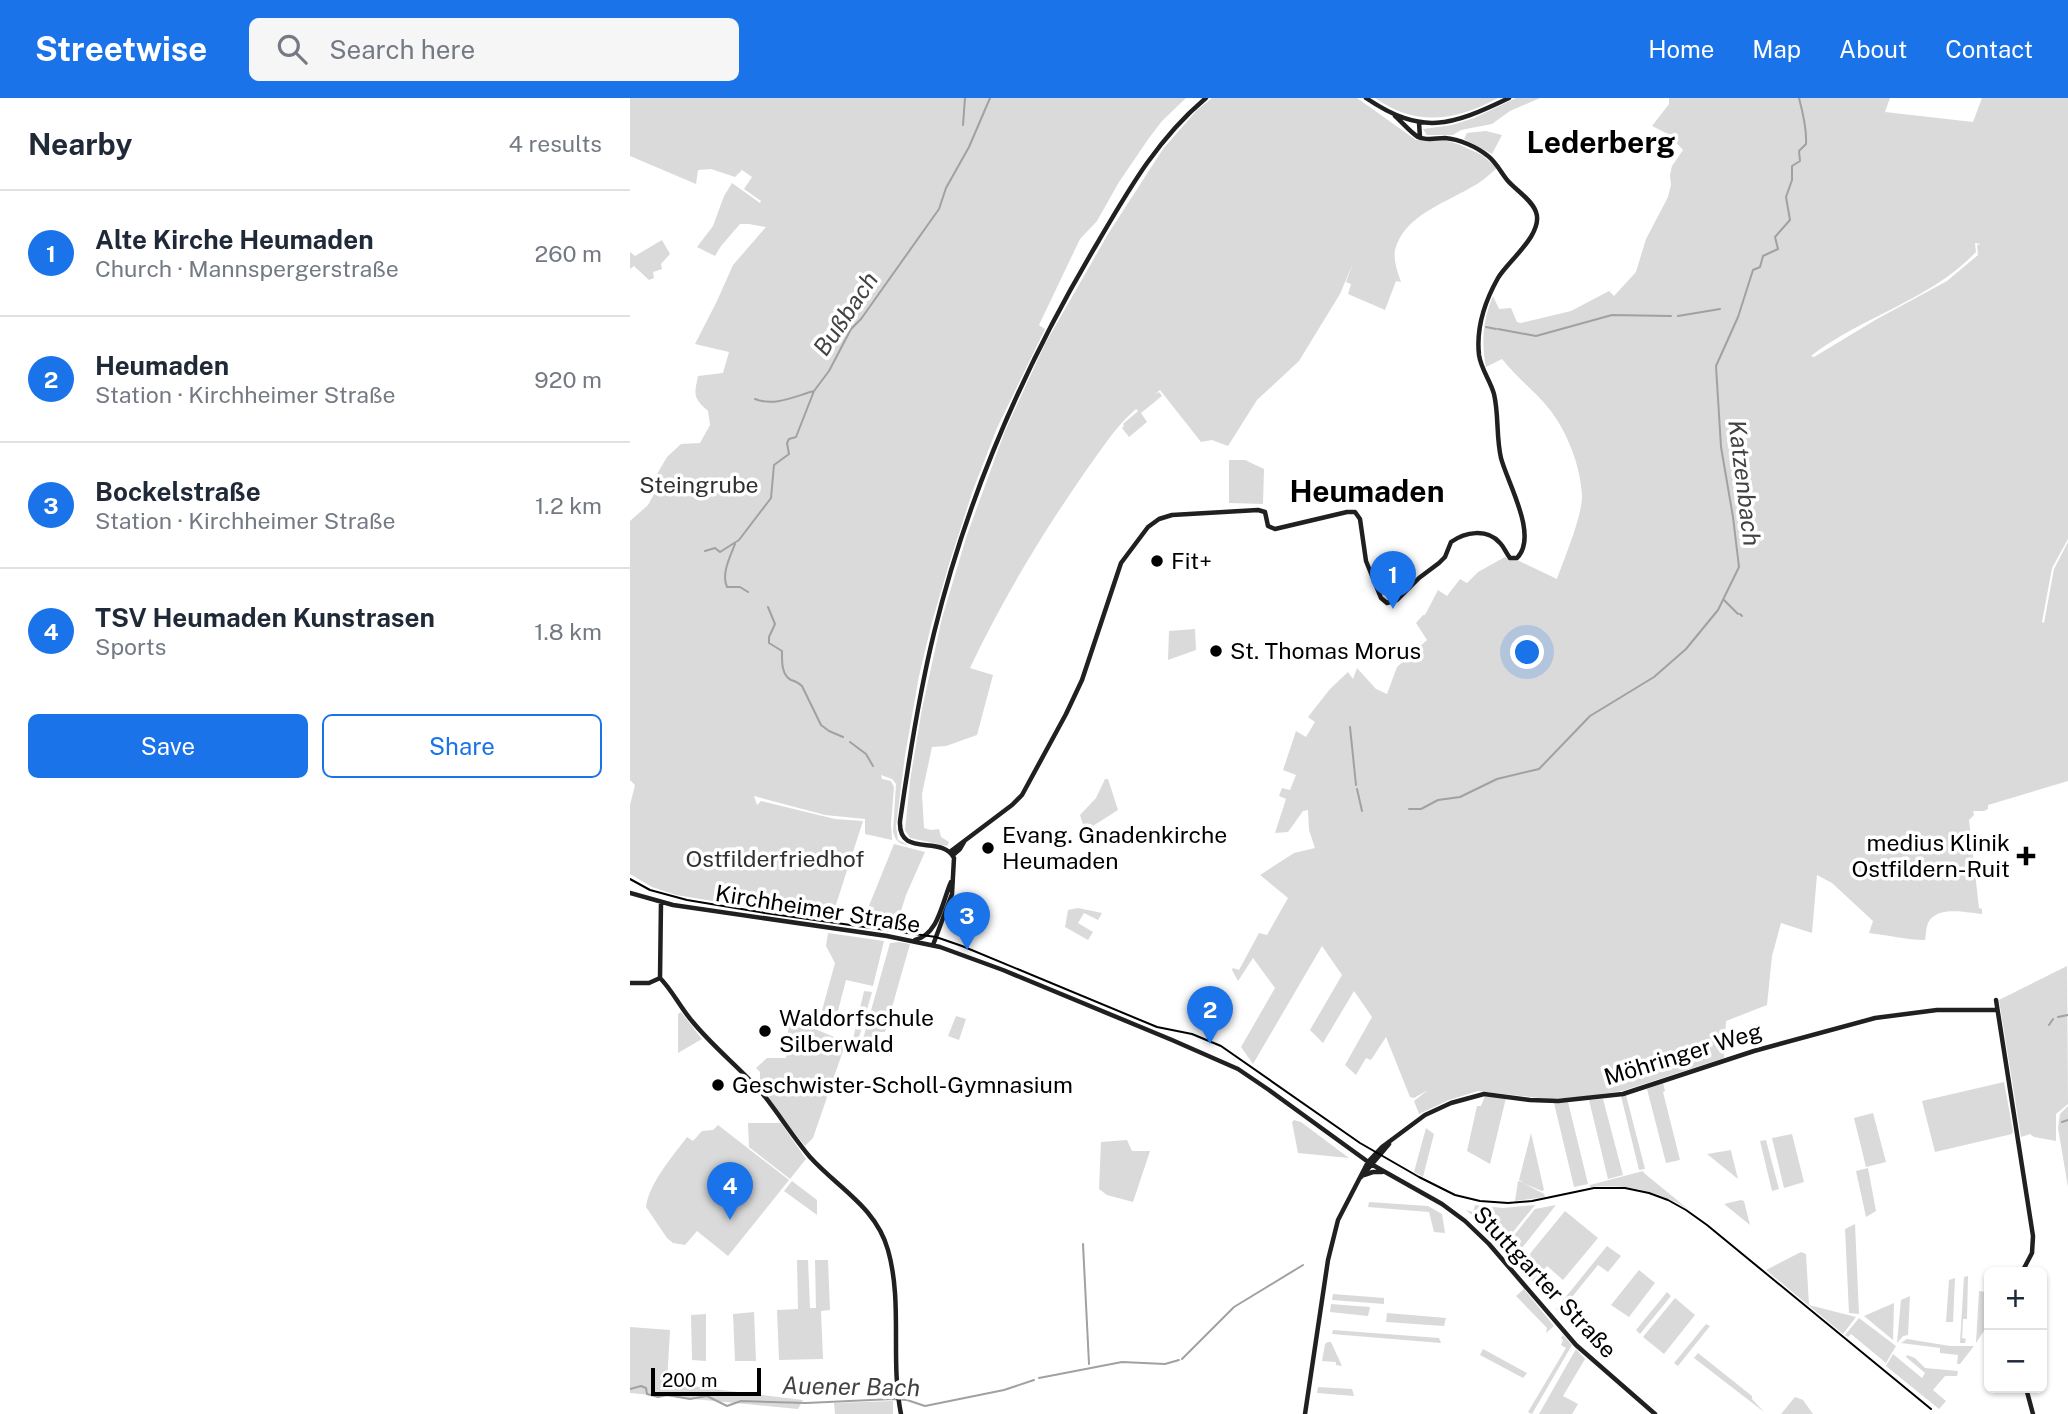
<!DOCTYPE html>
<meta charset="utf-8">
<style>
body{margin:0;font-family:"Public Sans",sans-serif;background:#f6f6f7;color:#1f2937}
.controls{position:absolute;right:21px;bottom:21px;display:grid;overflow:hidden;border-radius:10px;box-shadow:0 2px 5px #0004}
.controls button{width:63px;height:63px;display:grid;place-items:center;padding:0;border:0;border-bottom:2px solid #e0e1e3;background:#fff;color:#1f2937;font:35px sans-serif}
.scale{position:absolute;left:21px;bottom:18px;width:110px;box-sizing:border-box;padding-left:7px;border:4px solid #000;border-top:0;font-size:19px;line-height:24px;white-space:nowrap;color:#000;-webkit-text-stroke:5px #fff;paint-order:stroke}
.you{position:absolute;left:898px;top:555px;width:24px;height:24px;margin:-18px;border:5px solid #fff;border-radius:50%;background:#1a73e8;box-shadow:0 0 0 10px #1a73e833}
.badge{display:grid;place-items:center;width:46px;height:46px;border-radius:50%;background:#1a73e8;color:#fff;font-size:23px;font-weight:700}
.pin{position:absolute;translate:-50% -58px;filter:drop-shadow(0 2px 4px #0008)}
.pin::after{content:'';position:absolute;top:37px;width:24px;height:21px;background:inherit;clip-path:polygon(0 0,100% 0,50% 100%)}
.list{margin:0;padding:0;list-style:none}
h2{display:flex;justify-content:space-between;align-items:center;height:91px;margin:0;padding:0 28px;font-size:30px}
h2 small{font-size:23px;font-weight:400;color:#747a83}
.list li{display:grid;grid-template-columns:46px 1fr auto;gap:21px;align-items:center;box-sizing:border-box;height:126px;padding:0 28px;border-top:2px solid #e0e1e3}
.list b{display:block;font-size:26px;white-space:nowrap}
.list p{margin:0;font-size:23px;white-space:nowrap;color:#747a83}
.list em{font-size:23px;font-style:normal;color:#747a83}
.actions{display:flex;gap:14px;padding:21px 28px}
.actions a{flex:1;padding:16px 0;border:2px solid #1a73e8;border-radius:10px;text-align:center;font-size:24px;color:#1a73e8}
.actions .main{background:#1a73e8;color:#fff}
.icon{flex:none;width:38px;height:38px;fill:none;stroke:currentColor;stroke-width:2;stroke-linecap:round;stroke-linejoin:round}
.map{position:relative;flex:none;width:1438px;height:1316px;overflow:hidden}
header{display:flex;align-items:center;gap:42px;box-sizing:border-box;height:98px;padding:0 35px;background:#1a73e8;color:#fff}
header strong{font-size:33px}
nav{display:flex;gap:38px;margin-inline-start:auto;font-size:24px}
.search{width:490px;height:63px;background:#f6f6f7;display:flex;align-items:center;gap:18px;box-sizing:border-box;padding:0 24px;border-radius:10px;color:#747a83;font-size:26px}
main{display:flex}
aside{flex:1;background:#fff}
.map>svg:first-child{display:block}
.green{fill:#dadada;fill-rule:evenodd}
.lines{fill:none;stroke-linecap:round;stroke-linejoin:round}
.stream{stroke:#a1a1a1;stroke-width:2}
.secondary{stroke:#202020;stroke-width:4.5}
.tram{stroke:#000;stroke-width:2}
.poi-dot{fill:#000;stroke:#fff;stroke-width:2.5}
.labels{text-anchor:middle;stroke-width:7;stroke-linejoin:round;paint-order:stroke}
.park-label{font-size:23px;fill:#313131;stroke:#fff}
.poi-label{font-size:23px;fill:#000;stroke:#fff;text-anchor:start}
.street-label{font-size:23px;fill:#000;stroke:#fff}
.water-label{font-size:24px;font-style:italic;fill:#424242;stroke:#fff}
.district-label{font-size:30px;font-weight:bold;fill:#000;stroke:#fff}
</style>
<header>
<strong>Streetwise</strong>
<div class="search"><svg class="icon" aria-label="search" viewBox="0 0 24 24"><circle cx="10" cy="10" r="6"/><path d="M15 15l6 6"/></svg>Search here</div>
<nav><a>Home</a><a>Map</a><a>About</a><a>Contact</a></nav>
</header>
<main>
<aside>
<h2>Nearby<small>4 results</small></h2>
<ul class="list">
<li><span class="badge">1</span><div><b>Alte Kirche Heumaden</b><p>Church · Mannspergerstraße</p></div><em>260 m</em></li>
<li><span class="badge">2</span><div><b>Heumaden</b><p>Station · Kirchheimer Straße</p></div><em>920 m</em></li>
<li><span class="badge">3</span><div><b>Bockelstraße</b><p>Station · Kirchheimer Straße</p></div><em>1.2 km</em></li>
<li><span class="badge">4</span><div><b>TSV Heumaden Kunstrasen</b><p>Sports</p></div><em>1.8 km</em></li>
</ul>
<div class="actions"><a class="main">Save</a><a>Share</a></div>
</aside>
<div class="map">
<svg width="1438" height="1316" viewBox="0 0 1438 1316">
<rect width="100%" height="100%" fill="#fff"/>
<path class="green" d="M0,0H556L532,23L519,40L489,84L467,123L450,141L409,227L415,231L367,330L343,392L320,463L302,524L289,578L275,658L266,728L268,742L278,747C268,746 265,742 263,733L266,686L262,681L251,677L252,681L261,683L264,689L261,726L262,742L235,736V721L195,717L124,698L127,707L131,703L205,721L233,723L201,822L46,797L22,789L0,776V707L5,687L0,682V423L18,407L28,389L27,376L37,359L51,346L70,345L80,327L78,313C63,300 64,297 68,278L93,275L99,254L65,246L87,203L103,167L136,129L119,126H110L91,148L85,158L67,149L83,128L94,98L102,85L130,105L131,103L114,91L122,79L112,72L105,79L81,71L68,72L66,86L0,58Z
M582,0H727L786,42L817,43L828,46L852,57L867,70C858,78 850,85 840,90C813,106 774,118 765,152C763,162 768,175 771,184L766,183L755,212L718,196L721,186L716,184L723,165L710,196L669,263L627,302L598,348L582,342L571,344L530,292L525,296L529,294L532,298L511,315L517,324L499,339L492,330L494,328L493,326L508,313L506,311C485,329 471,352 455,374C412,436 372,502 340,570L363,577L347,637L316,648L302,649L292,696L294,730L301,732L309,731L311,739L319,744L317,748L280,740L275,732L280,683L292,611L312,520L337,437L375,333L415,246L478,136L533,51L567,12Z
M745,0H868C826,23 786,29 745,0Z
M886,0H910L880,13L862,26L831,32L823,37H797L793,31L822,27L844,20Z
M1039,0H1260L1255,14L1343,24L1352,0H1438V441L1422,470L1412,524L1414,525L1424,471L1438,444V683L1358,707V711L1354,713H1343L1344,717L1339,722L1349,810L1352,811V816C1337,815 1307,807 1298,825C1296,830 1296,837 1295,842C1276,842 1258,837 1239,835L1243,823L1202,785L1187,777L1182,835L1151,825L1142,858L1137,907L1096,923L1094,960L992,993L950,999L919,1001L848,993L819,1002L789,1016L784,1003L798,992L784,1000L780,999L756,939L741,962L736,960L726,977L715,967L742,919L724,893L693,945L680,932L712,877L692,848L623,966L611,949L645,890L623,860L608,883L602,872L603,870L609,872L629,835L637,837L658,800L630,777L664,755L685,750L679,732L678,712L673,713L658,734L645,735L656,701L649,698L652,690L660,692L666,677L653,672L666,633L676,639L685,624L678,619L700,591L718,574L723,581L727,570L746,591L757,596L767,569L797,542L786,525L793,517H795L808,492L817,498L830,481L837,485L848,474L875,459L879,462H887L927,481C934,461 952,419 952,398C951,370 938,335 920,312C906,294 887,280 872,261L856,269C851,244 853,222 863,198L869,211L881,210L887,224L891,225L941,213L979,193L984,198L1006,174L1016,141L1038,99L1041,87L1040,77L1042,68L1053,52L1038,36L1022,28L1039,6ZM1345,145L1351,146L1347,147L1348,157L1317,183L1247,221L1184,259L1181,258C1232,218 1301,202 1346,154Z
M856,33L872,37L862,56L834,41L837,35Z
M32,142L40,156L31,166L32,171L23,174L24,180L19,182L4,168L0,171V154L5,158Z
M599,362H615L634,371L633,406L599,405Z
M565,531L566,552L538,562L539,533Z
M475,681H478L488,712L455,733L450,717L466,700Z
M264,746L295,754L276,797L266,829L232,825Z
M448,810L472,815L468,822L454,815L448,825L463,834L458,842L435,829L438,812Z
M198,835L254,843L243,888L216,882L203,932L188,927L205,865L196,848Z
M269,844L280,846L255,934H248L244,946L234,945L233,941L260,845Z
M1437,868L1438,1006L1426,1016V1043L1404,1039L1400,1036L1391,1039L1369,902Z
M234,893L242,894L228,943L223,941Z
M51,914L72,941L48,955V916Z
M326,918L336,921L329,942L318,938Z
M159,920L216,944L183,1040L175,1048L130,992V974L126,970L137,960H156Z
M1374,984L1383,1033L1382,1036L1305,1054L1292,1003Z
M1033,985L1035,993L1033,994L1050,1062L1036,1065L1017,991Z
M996,997L1015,1071L1009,1072L991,998Z
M855,998L876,1000L860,1066L837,1053L847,1008H851Z
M973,1001L993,1077L978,1081L959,1002Z
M938,1004L958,1086L944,1089L924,1005Z
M1438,1008V1089L1428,1030L1430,1016Z
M1243,1015L1256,1064L1236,1069L1224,1020Z
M664,1022L671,1024L719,1060L668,1055L662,1024Z
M118,1025H151L176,1061L160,1081L119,1049Z
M88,1027L159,1082L98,1158L67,1133L55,1147L43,1145L37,1140L16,1109C19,1085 43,1058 57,1039L63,1043L72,1033L83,1032Z
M796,1030L804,1036L793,1079L784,1074Z
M901,1035L914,1092L912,1093L893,1085L914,1096L915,1099L885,1103L888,1083L893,1084L889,1082Z
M1162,1036L1174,1084L1154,1090L1142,1040Z
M497,1042L502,1053H520L503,1104L477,1097L469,1091L471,1044Z
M1136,1042L1149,1091L1142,1093L1130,1043Z
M1101,1052V1053L1108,1081L1077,1056Z
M1238,1070L1246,1113L1236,1119L1226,1073Z
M1013,1073L1014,1075L1058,1111C1027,1092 995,1086 960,1089V1087Z
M162,1083L187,1102V1117L154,1093Z
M1111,1102L1114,1103L1120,1127L1094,1106Z
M739,1104L798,1108L812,1116L815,1135L804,1134L799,1114L738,1109Z
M845,1107L873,1110L905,1107L874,1145L836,1112L843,1114Z
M926,1107L884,1160L877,1148L878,1145L905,1111Z
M935,1113L968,1140L933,1182L917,1168L903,1184L890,1168Z
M1225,1126L1229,1216L1219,1215L1215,1131Z
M977,1148L991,1158L978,1174L968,1167L929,1215L926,1211Z
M1171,1154L1176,1156L1179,1207L1226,1219L1213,1236L1136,1172Z
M167,1162H178L180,1210H186L185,1162H198L200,1212L191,1213L193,1261L149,1262L147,1212L168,1211Z
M1009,1172L1025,1185L999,1219L981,1207Z
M1338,1178L1337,1221H1333L1332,1240L1336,1241L1335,1245H1330L1334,1179Z
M1325,1180L1323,1224H1316L1319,1182Z
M894,1191L924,1228L916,1235L917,1230L886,1198Z
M1349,1193L1356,1194L1354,1217L1359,1225L1346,1245Z
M1037,1194L1041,1198L1010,1236L1006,1232Z
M703,1196L754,1200V1206L702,1202Z
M1280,1198L1278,1237L1273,1238L1267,1245L1271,1202Z
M1045,1200L1065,1217L1034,1256L1013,1239Z
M1264,1205L1263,1242L1234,1218Z
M701,1206L740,1209L738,1218L700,1214Z
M124,1214L126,1263H105L103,1216Z
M757,1215L816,1220L814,1228L756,1224Z
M76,1216V1263L62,1262L61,1217Z
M1229,1220L1266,1248L1256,1265L1221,1236L1218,1239L1215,1237Z
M1076,1226L1080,1228L1048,1268L1044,1265Z
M0,1229L40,1232L37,1285L173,1302L168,1311L0,1295Z
M703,1232L809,1240L811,1245L702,1236Z
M933,1237L942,1247L902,1316L898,1314L936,1250L931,1247L933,1242L931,1240Z
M1277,1241L1320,1248H1344L1330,1266H1327L1328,1257L1310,1255V1250L1271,1245Z
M698,1244H701L712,1268L706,1267V1264L692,1263L695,1246Z
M853,1251L897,1275L893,1280L850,1257Z
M946,1251L955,1261L933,1298L948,1306L942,1316H909Z
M1068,1255L1122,1298V1301L1134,1314L1064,1260Z
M1263,1256L1292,1280L1295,1275L1276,1259L1277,1257L1285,1260L1295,1270L1328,1273L1327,1278H1315L1303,1292L1316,1303L1309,1311L1256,1268Z
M688,1289L722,1291L724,1298L687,1295Z
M1165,1299L1173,1302L1183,1316H1151Z
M263,1303V1316H205L204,1305Z"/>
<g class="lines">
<path class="stream" d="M333,27L335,0
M1048,218L1090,211
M856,229L866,231
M868,231L906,238L982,217L1041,218
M125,301C145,309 165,298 184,293
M105,446C100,459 91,476 97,489H110L118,494
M75,453L85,450L90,454L109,442L141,400L144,367L159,356L157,345L159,341L166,339L184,293L199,273L221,231L231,221L309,111L316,90L339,49L360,0
M1094,502L1108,516
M138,509L145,526L139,539V545L152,553C152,562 151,577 161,582C165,583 169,585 172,588L191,627L199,633L213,639
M1110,516L1112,518
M720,629L726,687
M220,644L236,656L243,668
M727,691L732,713
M779,711H791L808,702L830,699L867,681L909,671L960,618L1024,579L1056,551L1088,512L1109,469L1103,419L1091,349L1086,268L1108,219L1123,172L1130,169L1133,158L1148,151L1145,139L1160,122L1156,99L1162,82V68L1170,63L1169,53L1176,46C1177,31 1173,15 1169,0
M1428,919L1438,917
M1419,927L1423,921
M1432,1024L1438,1022
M453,1146L459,1266
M552,1261L604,1209L673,1167
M409,1280L492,1264L535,1266L549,1262
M0,1291L11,1288L16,1290L17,1296L28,1299L37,1297L60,1301L77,1298L97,1308L111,1303L176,1305L263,1301L277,1302L295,1308L300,1307L374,1292L404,1282"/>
<path class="secondary" d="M736,0C792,38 821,28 879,0
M789,25L790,39
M321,753L382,707L392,697L436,616L452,582L491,465L518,429L529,421L542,417L628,412L635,414L638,428L645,431L717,414H725L730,421L736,463L751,500L757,505L767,502L789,480L809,465L815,459L821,444C835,434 857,430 870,445C874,449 876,455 880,460H887C909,438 877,384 871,360C866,339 869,317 864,296C860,282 851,271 849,257C846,230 855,203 868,180C878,163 914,136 906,114C902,102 887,93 878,83C871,75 867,65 858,58C847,49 829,41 815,40C806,40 797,43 788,39C780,34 772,24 765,18
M323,757L330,751L334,744
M0,795L43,807L257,838L310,849L373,872L542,942L608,971L639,992L741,1066L812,1106L835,1123L859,1146L946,1247L1025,1316
M285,842C309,836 312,804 321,784
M303,847L322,796L324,760C312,736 268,761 270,723C279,660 289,596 304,535C338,396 395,266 468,144C499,91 528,40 576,0
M30,880C42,892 50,909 62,923C83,949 110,970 132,995C149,1016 163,1039 180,1059C208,1090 246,1109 258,1152C273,1205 260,1262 271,1316
M30,880L31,804
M0,885H19L30,880
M1366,902L1403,1138L1402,1155L1392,1174
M734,1077L743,1074H752
M731,1079L759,1046
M1396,1290L1403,1316
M675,1316L698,1162L708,1122L738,1064L752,1049L795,1017L821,1005L854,996L900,1002L928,1003L993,996L1124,953L1245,920L1307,912H1367"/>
<path class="tram" d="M0,781L20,792L57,802L135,815L306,839L332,848L527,929L562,936L591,948L730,1045L789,1079L825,1097L850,1103L878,1105L902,1103L964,1090H995L1019,1095L1038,1102L1056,1112L1077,1127L1301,1311"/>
</g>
<g class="poi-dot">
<circle cx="527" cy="463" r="7"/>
<circle cx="586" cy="553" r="7"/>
<circle cx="358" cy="750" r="7"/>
<path d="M1392.5 747.5h7v7h7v7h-7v7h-7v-7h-7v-7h7z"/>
<circle cx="135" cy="933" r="7"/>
<circle cx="88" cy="987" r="7"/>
</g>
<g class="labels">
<g class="park-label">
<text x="69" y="395">Steingrube</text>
<text x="145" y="769">Ostfilderfriedhof</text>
</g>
<g class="poi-label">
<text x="541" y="471">Fit+</text>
<text x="600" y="561">St. Thomas Morus</text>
<text x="372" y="745">Evang. Gnadenkirche<tspan x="372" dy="26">Heumaden</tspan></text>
<text x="1380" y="753" text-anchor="end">medius Klinik<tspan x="1380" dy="26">Ostfildern-Ruit</tspan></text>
<text x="149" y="928">Waldorfschule<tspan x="149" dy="26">Silberwald</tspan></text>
<text x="102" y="995">Geschwister-Scholl-Gymnasium</text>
</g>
<g class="street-label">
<text transform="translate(188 811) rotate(9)" y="8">Kirchheimer Straße</text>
<text transform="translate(1053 956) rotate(-17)" y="8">Möhringer Weg</text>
<text transform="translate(915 1184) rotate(47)" y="8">Stuttgarter Straße</text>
</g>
<g class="water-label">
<text transform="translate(216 216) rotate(-56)" y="8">Bußbach</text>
<text transform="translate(1114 385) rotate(83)" y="8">Katzenbach</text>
<text transform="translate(221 1289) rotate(1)" y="8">Auener Bach</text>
</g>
<g class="district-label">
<text x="971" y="55">Lederberg</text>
<text x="737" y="404">Heumaden</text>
</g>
</g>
</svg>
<div class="controls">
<button>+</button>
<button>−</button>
</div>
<div class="scale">200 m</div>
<div class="you"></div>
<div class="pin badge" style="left:763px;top:511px">1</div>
<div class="pin badge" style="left:580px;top:946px">2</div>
<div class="pin badge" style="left:337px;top:852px">3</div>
<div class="pin badge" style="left:100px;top:1122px">4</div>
</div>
</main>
